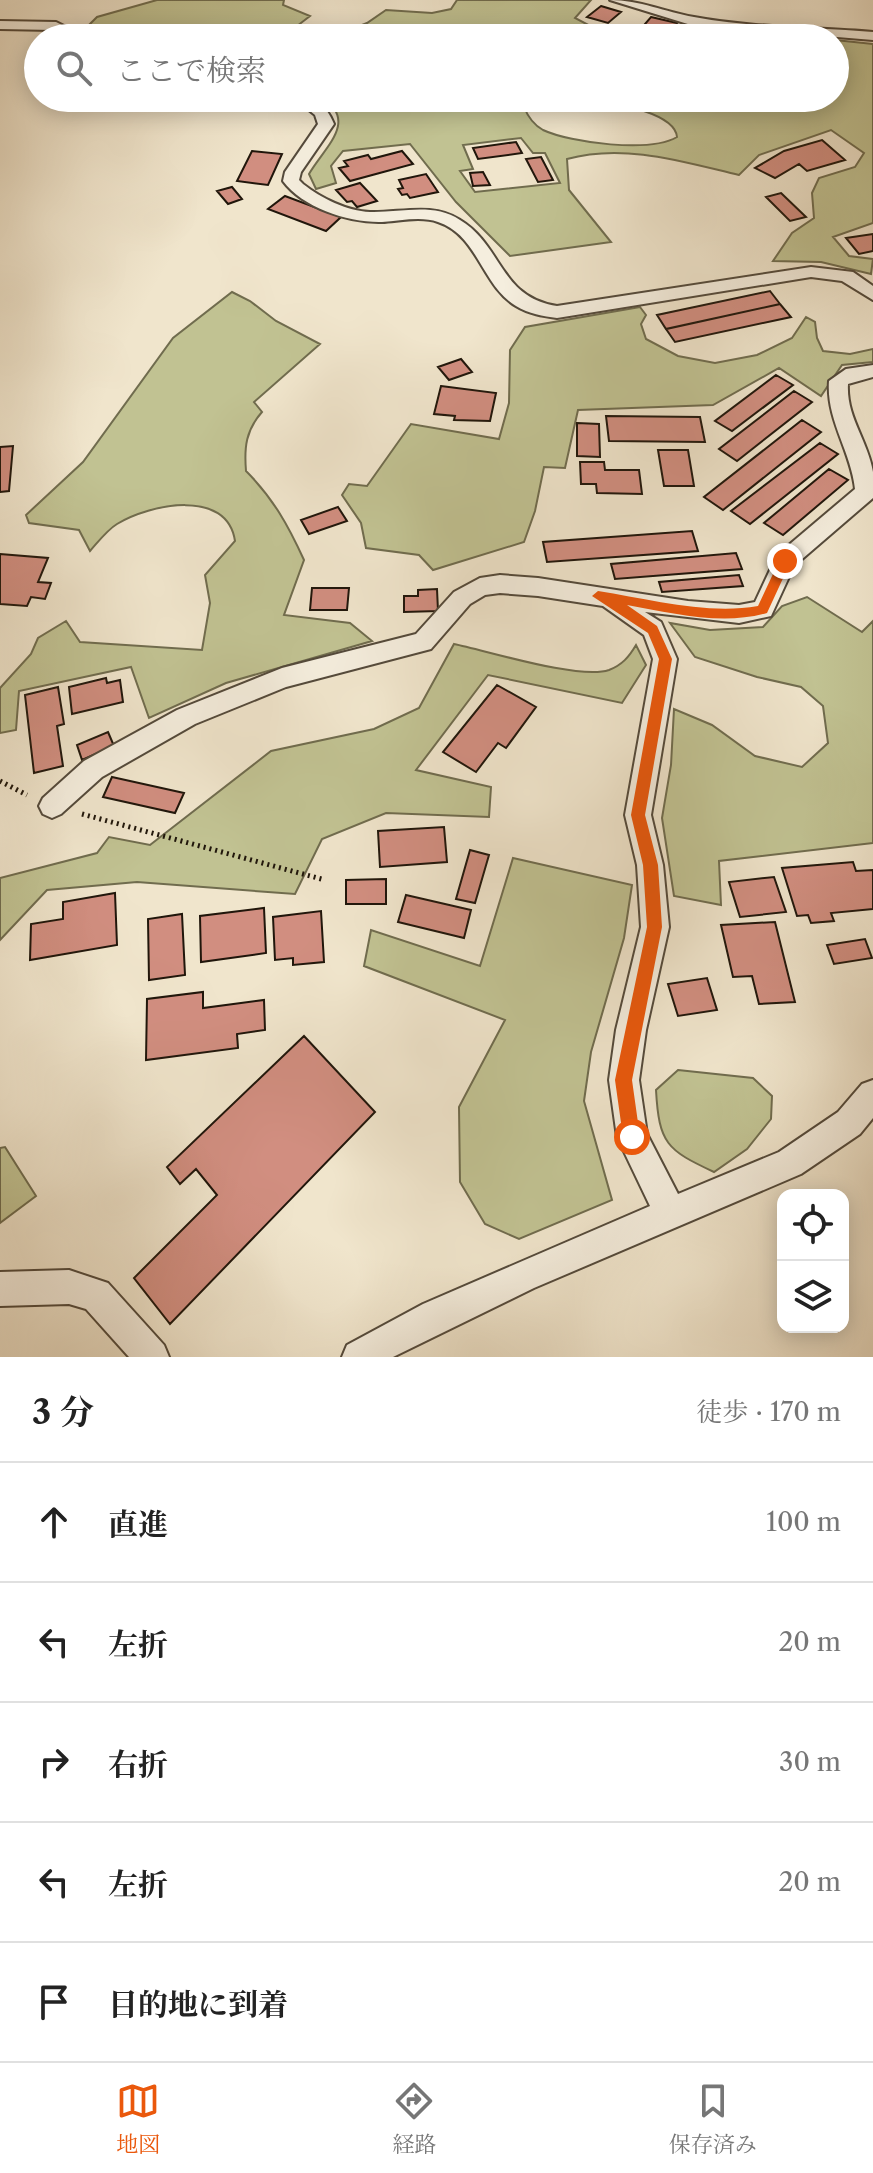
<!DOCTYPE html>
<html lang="ja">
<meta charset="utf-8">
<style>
body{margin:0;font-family:"Libre Caslon Text","Noto Serif JP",serif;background:#f2f2f2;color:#222}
.controls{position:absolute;right:24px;bottom:24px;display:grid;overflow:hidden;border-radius:16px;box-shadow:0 4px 20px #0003}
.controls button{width:72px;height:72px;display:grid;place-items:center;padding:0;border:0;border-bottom:2px solid #e0e0e0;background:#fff;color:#222;font:40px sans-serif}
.stop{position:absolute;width:24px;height:24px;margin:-18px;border:6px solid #ea580c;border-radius:50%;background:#fff}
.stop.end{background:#ea580c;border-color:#fff;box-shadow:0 2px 8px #0008}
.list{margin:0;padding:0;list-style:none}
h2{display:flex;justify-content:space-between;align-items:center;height:104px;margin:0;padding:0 32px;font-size:34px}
h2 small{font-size:26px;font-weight:400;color:#767676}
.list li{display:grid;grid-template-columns:52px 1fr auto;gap:24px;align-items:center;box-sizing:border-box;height:120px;padding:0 32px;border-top:2px solid #e0e0e0}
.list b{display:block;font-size:30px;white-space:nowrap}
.list em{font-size:26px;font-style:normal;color:#767676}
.icon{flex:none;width:44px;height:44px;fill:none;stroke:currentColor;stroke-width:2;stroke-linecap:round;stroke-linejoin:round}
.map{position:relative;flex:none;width:873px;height:1357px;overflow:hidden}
.search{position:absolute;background:#fff;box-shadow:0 4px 20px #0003;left:24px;right:24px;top:24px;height:88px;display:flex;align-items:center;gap:20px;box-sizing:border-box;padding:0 28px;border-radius:44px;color:#767676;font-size:30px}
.sheet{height:704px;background:#fff}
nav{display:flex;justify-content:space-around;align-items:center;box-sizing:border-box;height:112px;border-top:2px solid #e0e0e0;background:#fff;font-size:22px;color:#767676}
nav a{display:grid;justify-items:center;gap:4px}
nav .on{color:#ea580c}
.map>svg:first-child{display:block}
.green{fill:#c1c292;stroke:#706c4e;stroke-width:2;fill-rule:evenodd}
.building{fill:#d18e80;stroke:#20160b;stroke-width:2}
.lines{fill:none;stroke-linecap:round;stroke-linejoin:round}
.minor-casing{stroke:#544a3b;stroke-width:4}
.path{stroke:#20160b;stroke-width:5;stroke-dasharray:2 4;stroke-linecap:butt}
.minor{fill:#f5eede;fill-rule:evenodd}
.route{fill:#ea580c}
</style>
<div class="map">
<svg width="873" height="1357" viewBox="0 0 873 1357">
<rect width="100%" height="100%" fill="#f0e5cc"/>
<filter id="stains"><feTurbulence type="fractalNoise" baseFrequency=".0025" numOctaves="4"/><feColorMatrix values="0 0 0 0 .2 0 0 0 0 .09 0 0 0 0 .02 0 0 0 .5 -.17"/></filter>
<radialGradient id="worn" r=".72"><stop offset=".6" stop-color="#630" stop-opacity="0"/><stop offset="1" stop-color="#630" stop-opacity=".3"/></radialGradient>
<path class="green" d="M157,0H284L283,5L310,16L297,26L301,38H96L88,26L97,17Z
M457,0H591L575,18L613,38H329L367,23L386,10L432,13L451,9Z
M835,40L873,44V223L833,237L849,256L873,259L871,274L821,262L773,261L792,233L814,218L812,193L819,178L855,167L864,153L831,130L759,155L739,175C684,162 624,143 567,159L569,190L611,242L510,256L456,202L410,144L343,151L331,166L336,183L316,189L309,174C324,148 359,121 322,98H538L524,107C528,117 534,125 543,130C571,143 650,153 677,137C675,111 607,102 585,98H835ZM521,138L533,153H545L560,183L475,192L460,171L473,169L463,145Z
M232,292L250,301L276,321L320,344L254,402L262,412C246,430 244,447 246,471C273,498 288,525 304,560L284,615L350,623L372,641L226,683L149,718L131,667L19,691L16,730L0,733V688L31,654L38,638L66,621L80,642L202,650L210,603L205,575L235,541C227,488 150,504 117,524C107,530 98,542 90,551L79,530L29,523L26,515L83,462L173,338Z
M640,307L646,315L641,324L646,339L678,356L715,363L757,355L792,338L806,317L815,322L817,338L823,351L850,354L873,349V362L842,365L821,396L779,368L713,405L578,410L565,468L544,467L535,511L524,542L433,570L419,555L366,548L361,523L342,495L349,484L367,486L411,424L499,439L509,403L510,350L525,327Z
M807,597L862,632L873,621V843L719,861L721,905L674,896L662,818L671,765L674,709L712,725L755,756L802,767L828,743L823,706L801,687L757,677L695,657L670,623L710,630L763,627L782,606Z
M454,644C488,651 579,680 609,670C622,665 629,657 636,645L646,665L622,703L488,675L416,770L491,787L489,817L386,813L322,839L295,894L137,882L47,890L0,940V878L97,853L109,837L150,845L271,751L374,729L419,708Z
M513,858L632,885L624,938L591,1052L584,1101L612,1200L519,1239L485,1224L460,1182L459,1107L505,1020L364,966L371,930L480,966Z
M678,1070L753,1078L772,1096L771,1119L747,1149L714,1172C667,1150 659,1144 656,1090Z
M5,1147L36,1196L0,1223V1148Z"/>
<path class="building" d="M601,6L621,12L608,23L587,17Z
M651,17L677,23L662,36L639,31Z
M822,140L845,160L807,171L799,164L775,178L755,168L784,151Z
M516,142L522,153L478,159L473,148Z
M252,151L282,154L268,185L237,181Z
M402,151L413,164L350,181L339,168L348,166L344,161L368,155L371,159Z
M541,157L553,180L538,182L526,159Z
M483,172L490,185L473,186L470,173Z
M426,174L438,192L410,198L407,194L402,195L398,189L403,188L399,180Z
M360,183L377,201L357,207L352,201L347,202L336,190Z
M232,187L242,199L228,204L217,191Z
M781,193L806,217L790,221L766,197Z
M285,196L341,217L326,231L268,209Z
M873,234V251L859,254L846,238Z
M770,291L780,304L666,329L657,315Z
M780,304L791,317L675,342L666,329Z
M461,359L472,372L449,380L438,367Z
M776,375L793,385L732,431L715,421Z
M441,386L496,393L490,421L454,420L455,416L434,414Z
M794,391L812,402L737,461L719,449Z
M606,416L700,417L705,442L609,441Z
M802,420L821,432L723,510L704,497Z
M577,423L599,424L600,457L577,456Z
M820,443L838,454L750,524L731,511Z
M13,446L9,491L0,492V447Z
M658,450H688L694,486H664Z
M580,462H604L605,470H639L642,494L597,493L596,484H581Z
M829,469L848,480L783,535L764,523Z
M338,507L347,521L309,534L301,520Z
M692,531L698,551L547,562L543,542Z
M736,553L742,569L615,579L611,564Z
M0,554L48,558L38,582L51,583L45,599L31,597L27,606L0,604Z
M739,575L743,586L662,592L659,582Z
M312,588H349L347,610H310Z
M437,589L438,611L404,612V596H418V590Z
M106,678L107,683L120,680L123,702L72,714L69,687Z
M497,685L536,707L506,748L498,743L476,772L443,752Z
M58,687L64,724L57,726L63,766L34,773L25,695Z
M108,732L114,746L82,760L77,745Z
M112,777L184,793L175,813L103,797Z
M444,827L447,862L380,867L378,831Z
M470,850L489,855L475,903L456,899Z
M853,862L856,871L873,870V909L831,913L834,921L811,923L808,915L797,916L782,868Z
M774,877L786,912L740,917L729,882Z
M386,879V904H346V880Z
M115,893L117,945L30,960L31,924L63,919V902Z
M406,895L471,910L464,938L398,922Z
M264,908L266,953L201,962L200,916Z
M321,911L324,962L293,965V958L275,960L273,917Z
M182,914L185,975L149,980L148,919Z
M775,922L795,1002L759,1004L752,976L733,977L721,925Z
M865,939L872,958L834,964L827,945Z
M707,978L717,1010L678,1016L668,984Z
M203,992V1008L264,1000L265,1030L237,1034L238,1048L146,1060L147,999Z
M304,1036L375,1112L170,1324L134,1278L217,1195L196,1169L180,1184L167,1167Z"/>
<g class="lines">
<defs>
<path id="minor" d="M610,0C640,0 665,12 694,17C753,28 814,27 873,32V40L691,25Z
M0,21L56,22L88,38H70L53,30L0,29Z
M294,98C315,98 326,104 334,124L301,172L299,180L303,184C321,198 347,211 370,212C400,213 433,202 460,220C503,246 499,297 557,306L811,267L853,272L873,286V300L842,281L811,277L557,318C543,316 529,314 516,306C482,286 478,235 438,222C421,216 400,221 382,222C349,223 303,208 283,181L285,172L318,124L315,115Z
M873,365V377L848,384C846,417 868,441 873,472C873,480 873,489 873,498L794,566L771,616L739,623L645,612L661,622L677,659L651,815L663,865L669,927L646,1030L639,1080L647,1134L678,1194L779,1152L838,1112L862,1084L873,1080V1118L860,1134L801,1174L534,1288L393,1357H342L347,1345L423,1304L650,1206L617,1137L609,1080L616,1030L641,927L637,865L625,815L653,659L644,635L603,606L538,596L500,593L485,595L470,604L431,649L286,687L195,724L102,777L61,814L52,818L43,814L39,806L43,798L84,761L177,710L282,668L416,634L454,592L480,578L500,575L538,578L688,601L739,605L755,602L777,555L855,489C851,451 826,420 829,381L846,369Z
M69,1270L108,1283L164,1345L169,1357H129L86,1309L69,1304L0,1306V1272Z"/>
</defs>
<use href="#minor" class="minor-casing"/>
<path class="path" d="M0,781L27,795
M82,814L325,880"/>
<use href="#minor" class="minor"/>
</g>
<path class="route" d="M785,556L791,561L767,613C722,626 672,613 627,605L657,626L672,659L645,815L658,865L662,927L632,1080L640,1137L638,1143L632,1145L626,1143L623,1137L615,1080L647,927L643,865L631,815L659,659L648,633L592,596L598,591C649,599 707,615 758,606L779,561Z"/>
<rect width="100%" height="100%" filter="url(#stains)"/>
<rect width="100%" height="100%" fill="url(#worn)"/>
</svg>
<div class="controls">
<button><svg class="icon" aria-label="locate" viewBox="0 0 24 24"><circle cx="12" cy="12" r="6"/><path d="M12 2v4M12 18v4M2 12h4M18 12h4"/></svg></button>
<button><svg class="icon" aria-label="layers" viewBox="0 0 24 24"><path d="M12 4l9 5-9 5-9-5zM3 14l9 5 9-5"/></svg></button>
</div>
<div class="stop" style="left:632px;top:1137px"></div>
<div class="stop end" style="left:785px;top:561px"></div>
<div class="search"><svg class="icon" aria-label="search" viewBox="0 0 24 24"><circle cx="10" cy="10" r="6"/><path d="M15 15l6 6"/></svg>ここで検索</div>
</div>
<section class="sheet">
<h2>3 分<small>徒歩 · 170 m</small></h2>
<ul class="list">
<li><svg class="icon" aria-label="ahead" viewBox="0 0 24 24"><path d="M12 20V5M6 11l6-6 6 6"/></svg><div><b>直進</b></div><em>100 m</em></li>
<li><svg class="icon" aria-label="left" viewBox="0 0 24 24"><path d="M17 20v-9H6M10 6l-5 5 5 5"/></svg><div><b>左折</b></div><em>20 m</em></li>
<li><svg class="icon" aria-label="right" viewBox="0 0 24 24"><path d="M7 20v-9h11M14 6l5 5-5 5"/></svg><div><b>右折</b></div><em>30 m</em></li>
<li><svg class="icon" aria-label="left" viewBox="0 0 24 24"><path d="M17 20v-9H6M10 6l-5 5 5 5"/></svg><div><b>左折</b></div><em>20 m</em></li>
<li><svg class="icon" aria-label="arrive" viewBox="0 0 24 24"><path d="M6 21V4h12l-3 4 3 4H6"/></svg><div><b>目的地に到着</b></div></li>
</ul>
</section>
<nav>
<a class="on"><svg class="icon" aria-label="map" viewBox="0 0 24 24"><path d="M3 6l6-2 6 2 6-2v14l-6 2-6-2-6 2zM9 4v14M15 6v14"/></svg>地図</a>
<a><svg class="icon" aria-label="directions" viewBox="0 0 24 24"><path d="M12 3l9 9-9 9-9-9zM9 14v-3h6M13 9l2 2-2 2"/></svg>経路</a>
<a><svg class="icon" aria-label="saved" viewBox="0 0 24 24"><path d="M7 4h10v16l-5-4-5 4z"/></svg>保存済み</a>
</nav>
